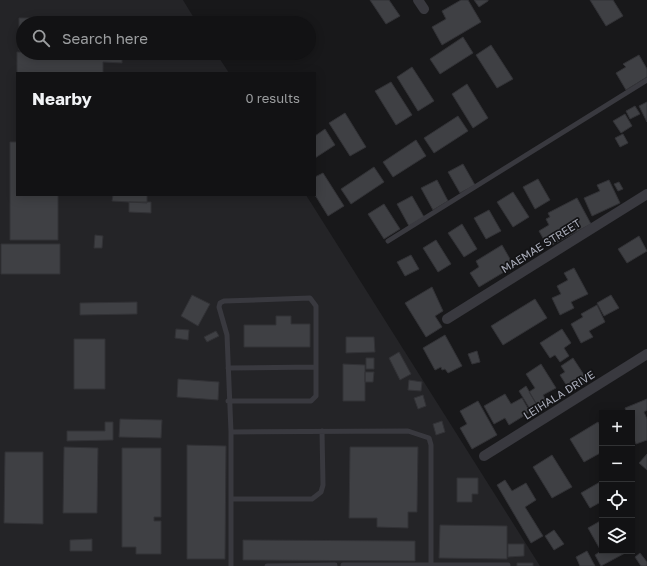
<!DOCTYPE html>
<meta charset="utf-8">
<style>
body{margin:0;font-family:"Golos Text",sans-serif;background:#1b1b1d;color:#f1f3f6}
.controls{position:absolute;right:12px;bottom:12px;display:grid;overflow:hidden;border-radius:0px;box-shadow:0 2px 10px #0003}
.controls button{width:36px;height:36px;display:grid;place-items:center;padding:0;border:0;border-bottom:1px solid #313234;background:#121214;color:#f1f3f6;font:20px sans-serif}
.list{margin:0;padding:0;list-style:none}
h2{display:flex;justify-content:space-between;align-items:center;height:52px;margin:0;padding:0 16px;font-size:17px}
h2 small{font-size:13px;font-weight:400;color:#9c9ea0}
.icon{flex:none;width:22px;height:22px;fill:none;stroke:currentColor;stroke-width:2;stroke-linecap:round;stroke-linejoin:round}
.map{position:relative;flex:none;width:647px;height:566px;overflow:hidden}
.search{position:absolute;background:#121214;box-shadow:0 2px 10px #0003;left:16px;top:16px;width:300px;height:44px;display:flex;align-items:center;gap:10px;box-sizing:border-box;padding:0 14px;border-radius:22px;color:#9c9ea0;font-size:15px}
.panel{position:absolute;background:#121214;box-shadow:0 2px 10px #0003;left:16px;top:72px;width:300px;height:124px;border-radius:0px}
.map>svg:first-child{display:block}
.built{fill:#242427}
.building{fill:#3f4044;stroke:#323236}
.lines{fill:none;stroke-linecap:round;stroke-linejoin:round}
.service{stroke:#39393f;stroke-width:5}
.minor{stroke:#39393f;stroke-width:10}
.labels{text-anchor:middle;stroke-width:3.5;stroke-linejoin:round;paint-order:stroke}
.street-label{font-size:11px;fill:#aaadba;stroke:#131315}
</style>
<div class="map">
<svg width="647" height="566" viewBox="0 0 647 566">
<rect width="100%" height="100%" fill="#18181a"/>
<path class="built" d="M0,0H183L197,23H23V53H216L229,73H17V195H306L540,566H0Z"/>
<path class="building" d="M370,0H389L400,16L386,24Z
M461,0H468L481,22L442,45L432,27L446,19L442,11Z
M474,0H488V1L479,7Z
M590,0H613L623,16L606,26Z
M19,18H144V23H23V50H19Z
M463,37L473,53L440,74L430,59Z
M491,45L513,79L497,88L476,55Z
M17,52L122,53V63L103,62V73H17V88Z
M639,55L647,69V77L626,90L616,73L626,67L623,64Z
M412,67L434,101L418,111L397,77Z
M391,82L412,115L396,125L375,91Z
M467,84L488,118L473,128L452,94Z
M647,102V122L639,106Z
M635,106L640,114L630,119L626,111Z
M345,113L366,147L350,156L329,123Z
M625,114L632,126L621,133L613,121Z
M458,116L468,131L434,153L424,138Z
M325,129L335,145L315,158V136Z
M623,134L628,143L620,147L615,138Z
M416,140L426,156L393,177L383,162Z
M10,142H17V195H58V240H10Z
M463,164L475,185L460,193L448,172Z
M374,167L384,182L351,204L341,189Z
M323,173L344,206L328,216L315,195V177Z
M538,179L550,200L535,209L523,187Z
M437,180L448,201L433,210L421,188Z
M609,180L620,203L592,216L584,198L600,191L597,185Z
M619,182L623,189L618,191L614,184Z
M513,192L529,217L513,227L497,202Z
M113,195H147V203L112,201Z
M412,196L424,217L409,226L397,204Z
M577,198L591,224L548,247L539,231L549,225L546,219L550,217L548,213Z
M129,202H151V213L129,212Z
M384,204L400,229L384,239L368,214Z
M489,210L501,231L486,239L474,218Z
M462,224L477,249L464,257L448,233Z
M95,235L103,236L102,248H94Z
M639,236L647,251L627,263L618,249Z
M436,240L451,264L438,272L423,248Z
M1,244H60V274H1Z
M502,245L514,266L479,287L470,273L479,267L476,261Z
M411,255L419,269L405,276L397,262Z
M574,268L588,294L571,302L574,308L560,315L552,298L561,294L557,286L568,280L564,273Z
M432,287L443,311L435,316L442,327L426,337L405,303Z
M192,295L210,304L198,326L181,316Z
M611,295L619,308L604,316L597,303Z
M535,299L547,318L503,345L491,326Z
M137,302V314L80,315V303Z
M597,305L605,322L589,331L593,337L581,343L571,324L583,317L581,314Z
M276,316H291V324H310V347H244V325H276Z
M176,329L189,330L188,340L175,338Z
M562,329L571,343L564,348L569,356L560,362L555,355L550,358L540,343Z
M216,331L219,336L207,342L204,337Z
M445,335L462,366L448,373L445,369L442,370L441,367L435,370L423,348Z
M346,337H374L375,352L346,353Z
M74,339H105V389H74Z
M477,351L480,362L472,364L468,354Z
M399,352L411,374L400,380L389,358Z
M366,358H374V369H366Z
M573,358L588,381L575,390L571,384L567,386L560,375L565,372L561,366Z
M343,364L365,365V401H343Z
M541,364L556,388L543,395L549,405L540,410L529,392L535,388L526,374Z
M365,372H374L373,382H365Z
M178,379L219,382L218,400L177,397Z
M409,380L422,382L421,391L408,390Z
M526,386L540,410L533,414L519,391Z
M505,394L511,404L522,398L530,412L509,425L505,418L494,424L484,406Z
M423,395L426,406L418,409L414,398Z
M647,399V410L644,412L647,419V440L636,444L632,435V413H627L625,408Z
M478,401L497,435L472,449L460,428L467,424L460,411Z
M120,419L162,420L161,438L119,437Z
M442,421L445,432L436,435L433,424Z
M105,422H113V440L67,441V431H105Z
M598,422L602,428V452L584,462L570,439Z
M187,445L226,446L225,559H187Z
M64,447L98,448L97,513H63Z
M350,447H418L417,512H408V528L377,527V518H349Z
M122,448H161V517H154V521H161V554H136V547H122Z
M5,452H43V524L4,523Z
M647,454V470L639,463Z
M552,455L572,487L552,498L533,467Z
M457,478H478V494H472V502H457Z
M505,480L512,491L526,483L536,500L525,507L543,536L531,543L497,485Z
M600,482L602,486V508L599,503L590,508L581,493Z
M602,520V551L627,552L601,566L595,555L601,551L588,528Z
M440,525L507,526V559L439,558Z
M554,530L564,544L554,550L545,536Z
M92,539V551H70V540Z
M243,540L415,541V561L243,560Z
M508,544H524V556L508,557Z
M587,551L595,566H580L576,557Z
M640,553L647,562V566H641L635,557Z
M517,563H533V566H517Z"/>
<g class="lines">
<path class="service" d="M388,241L647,80
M228,368L316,367
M228,401H311L316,396V306L310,298L224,301L220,303L219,307L227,335L231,432L408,431L429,438L431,445V566
M231,432V499H312L321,492L323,485L322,431
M231,499V566
M343,565H508
M267,566L335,565"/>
<path class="minor" d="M418,0L424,9
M447,319L647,194
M484,456L647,354"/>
</g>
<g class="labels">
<g class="street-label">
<text transform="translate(541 246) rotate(-32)" y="4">MAEMAE STREET</text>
<text transform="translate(559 395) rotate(-32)" y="4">LEIHALA DRIVE</text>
</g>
</g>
</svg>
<div class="controls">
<button>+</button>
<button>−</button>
<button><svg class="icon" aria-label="locate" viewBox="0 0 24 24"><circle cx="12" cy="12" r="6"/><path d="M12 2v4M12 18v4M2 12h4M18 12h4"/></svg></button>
<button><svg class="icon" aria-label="layers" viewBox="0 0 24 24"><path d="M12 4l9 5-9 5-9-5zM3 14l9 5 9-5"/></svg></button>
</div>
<div class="search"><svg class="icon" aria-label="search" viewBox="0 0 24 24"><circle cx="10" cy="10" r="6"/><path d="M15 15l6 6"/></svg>Search here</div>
<section class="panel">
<h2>Nearby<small>0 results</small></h2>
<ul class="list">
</ul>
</section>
</div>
